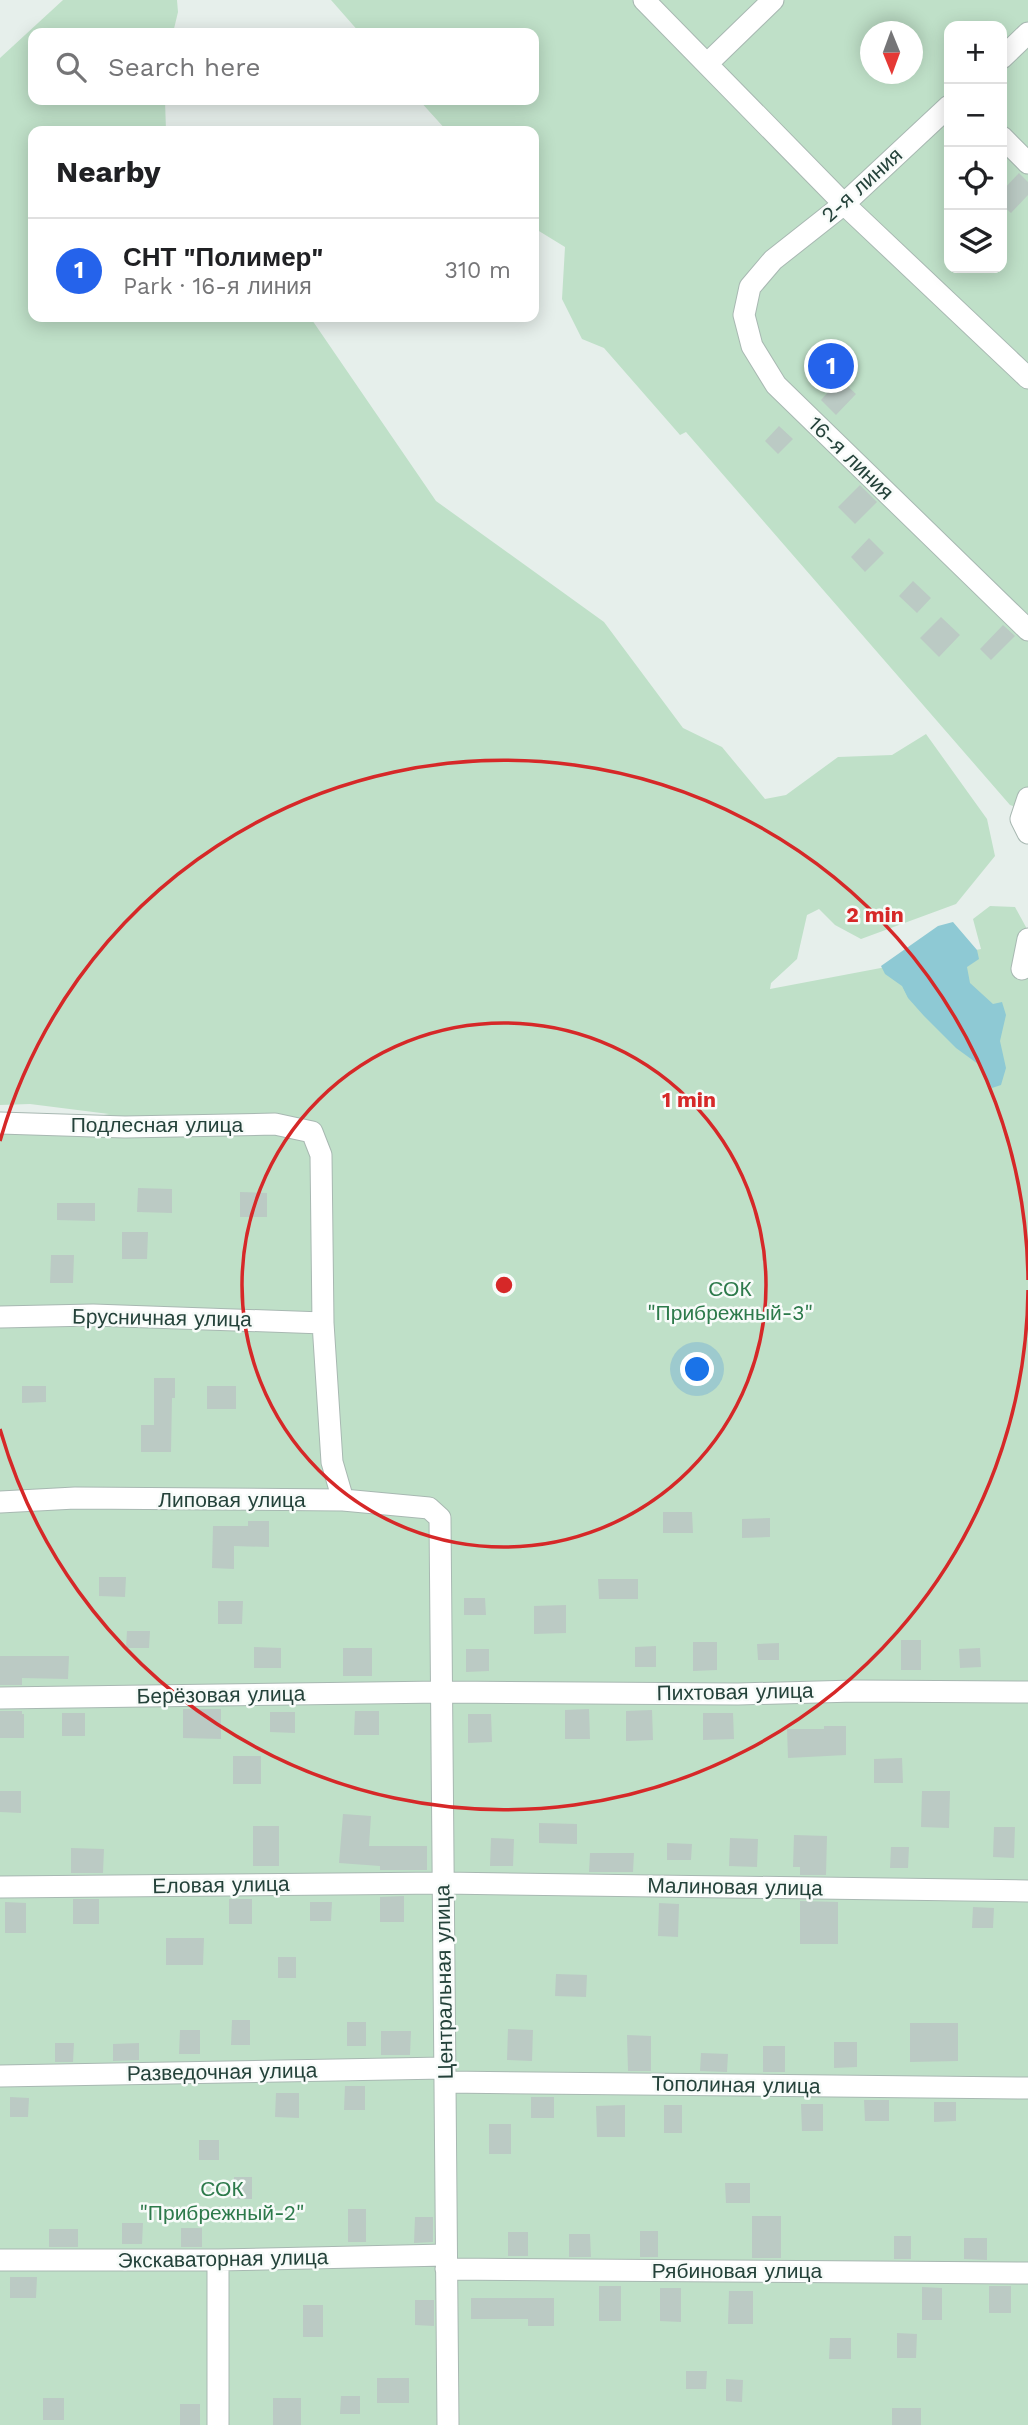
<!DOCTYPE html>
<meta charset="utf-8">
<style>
body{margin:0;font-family:"Work Sans",sans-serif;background:#f2f2f2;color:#202124}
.controls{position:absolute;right:21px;top:21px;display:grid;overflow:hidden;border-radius:14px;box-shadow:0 4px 18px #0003}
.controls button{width:63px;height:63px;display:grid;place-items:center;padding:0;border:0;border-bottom:2px solid #e0e0e0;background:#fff;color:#202124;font:35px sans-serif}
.compass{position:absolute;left:860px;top:21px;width:63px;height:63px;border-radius:50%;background:#fff;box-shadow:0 4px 18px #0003;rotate:179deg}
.you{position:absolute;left:698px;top:1370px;width:24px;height:24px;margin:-18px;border:5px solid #fff;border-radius:50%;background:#1a73e8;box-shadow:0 0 0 10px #1a73e833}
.badge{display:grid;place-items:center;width:46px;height:46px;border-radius:50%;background:#2563eb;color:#fff;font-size:23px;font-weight:700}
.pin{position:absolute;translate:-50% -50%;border:4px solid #fff;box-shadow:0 2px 7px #0006}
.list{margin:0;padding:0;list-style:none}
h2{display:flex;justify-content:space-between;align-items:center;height:91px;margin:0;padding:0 28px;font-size:30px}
h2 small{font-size:23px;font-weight:400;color:#757577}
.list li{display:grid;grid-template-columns:46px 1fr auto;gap:21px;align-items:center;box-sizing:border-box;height:105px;padding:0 28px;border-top:2px solid #e0e0e0}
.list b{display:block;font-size:26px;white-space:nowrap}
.list p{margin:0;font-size:23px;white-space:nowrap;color:#757577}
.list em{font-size:23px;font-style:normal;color:#757577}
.icon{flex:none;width:38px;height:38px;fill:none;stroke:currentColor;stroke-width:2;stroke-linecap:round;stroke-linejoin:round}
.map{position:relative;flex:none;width:1028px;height:2425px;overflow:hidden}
.search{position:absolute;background:#fff;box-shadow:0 4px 18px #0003;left:28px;top:28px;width:511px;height:77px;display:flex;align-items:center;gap:18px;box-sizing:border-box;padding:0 24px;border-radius:14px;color:#757577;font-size:26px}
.panel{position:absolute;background:#fff;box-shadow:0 4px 18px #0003;left:28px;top:126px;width:511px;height:196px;border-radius:14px}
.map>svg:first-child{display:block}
.green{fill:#bfe0c8;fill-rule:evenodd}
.water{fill:#8ec9d4}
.building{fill:#bbcac4}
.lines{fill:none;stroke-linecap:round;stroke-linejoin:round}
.minor-casing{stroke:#a8b8b2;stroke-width:23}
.minor{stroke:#fff;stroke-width:21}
.ring{fill:none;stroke:#d62828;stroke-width:3.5}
.labels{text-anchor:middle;stroke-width:5;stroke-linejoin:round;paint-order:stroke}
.street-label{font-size:21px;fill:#24423a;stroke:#f7fbf9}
.park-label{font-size:21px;fill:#2d7a4b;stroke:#f7fbf9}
.centre{fill:#d62828;stroke:#f7fbf9;stroke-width:3.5}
.ring-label{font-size:21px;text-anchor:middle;font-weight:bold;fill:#d62828;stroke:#f7fbf9;stroke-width:5;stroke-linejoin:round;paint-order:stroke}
</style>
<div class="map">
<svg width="1028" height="2425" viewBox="0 0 1028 2425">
<rect width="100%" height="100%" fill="#e6efeb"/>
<path class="green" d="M63,0H177L178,12L173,33H33V100H165L166,131H33V317H310L436,501L604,622L683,728L722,747L765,799L786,795L838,757L892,755L926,734L987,819L995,856L956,904L861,939L835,925L819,909L807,915L797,959L771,983L770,989L981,949L973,919L990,906L1015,907L1027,929L1023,941H1028V2425H0V1135L109,1114L30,1104L0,1105V58Z
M331,0H1028V811L1010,805L686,432L680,435L604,348L582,339L562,299L565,247L534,228V131H447L419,100H534V33H360ZM949,26H1002V268H949ZM870,32H912V74H870Z"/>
<path class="water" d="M953,922L977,950L979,959L967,967L970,983L993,1004L1002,1002L1006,1015L1000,1041L1006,1068L1001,1085L992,1088L978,1064L956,1048L924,1016L908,998L902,986L885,974L881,966L938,926Z"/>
<path class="building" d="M1019,173L1028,182V195L1011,213L1002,205V191Z
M840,379L856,394L836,415L821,400Z
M779,426L793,439L778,454L765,441Z
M860,485L877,502L855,524L838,507Z
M869,538L884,553L865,572L851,557Z
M913,581L931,598L917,613L899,596Z
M941,617L960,635L939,657L920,638Z
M1003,625L1015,636L991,660L980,649Z
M138,1188L172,1189V1213L137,1212Z
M240,1192L267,1193V1217H240Z
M57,1203H95V1221L57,1220Z
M122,1232H148L147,1259H122Z
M51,1255H74L73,1283H50Z
M154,1378H175V1398H172L171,1452H141V1425H154Z
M22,1386H46V1402L22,1403Z
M207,1386H236V1409H207Z
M663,1512H692L693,1533H663Z
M770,1518V1537L742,1538V1519Z
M248,1521H269V1547L234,1546V1569L212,1568L213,1526H248Z
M99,1577H126L125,1597L99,1596Z
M598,1579H638V1599H599Z
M464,1598H485L486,1615H464Z
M218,1601H243L242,1624H218Z
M566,1605V1633L534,1634V1606Z
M127,1631H150L149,1648H126Z
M901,1640H921V1670H901Z
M693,1642H717V1670L693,1671Z
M779,1643V1660H758L757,1644Z
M656,1646V1667H635V1647Z
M254,1647L281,1648V1668H254Z
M343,1648H372V1676H343Z
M980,1648L981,1667L960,1668L959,1649Z
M466,1649H489V1671L466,1672Z
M0,1656H69L68,1679L22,1678V1685H0Z
M183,1709H221V1739L183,1738Z
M589,1709L590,1739H565V1710Z
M652,1710L653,1740L626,1741V1711Z
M0,1711H22V1714H24V1738H0Z
M355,1711H379V1735H354Z
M270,1712H295V1733L270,1732Z
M62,1713H85V1736H62Z
M703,1713H733L734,1739L703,1740Z
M468,1714H491L492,1742L468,1743Z
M824,1726H846V1755L788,1758L787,1729H824Z
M233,1756H261V1784H233Z
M902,1758L903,1783H874V1759Z
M0,1791H21V1813L0,1812Z
M922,1791H950L949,1828L921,1827Z
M343,1814L371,1816L369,1846H427V1870H380V1866L339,1863Z
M539,1823L577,1824V1844L539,1843Z
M253,1826H279V1866H253Z
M994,1827H1015L1014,1858L993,1857Z
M794,1835L827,1836L826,1875H800V1867H793Z
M491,1838L514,1839L513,1866H490Z
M730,1838L758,1839L757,1867L729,1866Z
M667,1843L692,1844L691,1860H667Z
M891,1847H909L908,1868H890Z
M71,1848L104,1849L103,1873H71Z
M590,1853H634L633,1872H589Z
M404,1896V1922H380V1897Z
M73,1899H99V1924H73Z
M229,1899H252V1924H229Z
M800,1901L838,1902V1944H800Z
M5,1902L26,1903V1933H5Z
M310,1902H332L331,1921H310Z
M659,1903L679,1904L678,1937L658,1936Z
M973,1907L994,1908L993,1928H972Z
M166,1938H204L203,1965H166Z
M278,1957H296V1978H278Z
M556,1974L587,1975L586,1997L555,1996Z
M232,2020H250V2045H231Z
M347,2022H366V2046H347Z
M910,2023H958V2061L910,2062Z
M508,2029L533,2030L532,2061L507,2060Z
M180,2030H200V2054H179Z
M381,2031H411L410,2055H381Z
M627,2035L651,2036V2071H628Z
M834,2042H857V2067L834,2068Z
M55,2043H74L73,2062H55Z
M139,2043V2060L113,2061V2044Z
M763,2046H785V2072H763Z
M701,2053L728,2054L727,2072L700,2071Z
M345,2086H365V2110H344Z
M276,2093H299V2118L275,2117Z
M10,2097L29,2098L28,2117H10Z
M531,2097H554V2118H531Z
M864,2100H889V2121H865Z
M934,2102H956V2121L934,2122Z
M801,2104H823V2131H802Z
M625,2105V2137H597L596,2106Z
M664,2105H682V2133H664Z
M489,2124H511V2154H489Z
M199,2140H219V2160H199Z
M234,2177H252V2199H234Z
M725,2183H750V2203H726Z
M348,2209H366V2242H348Z
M752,2216H781V2258H752Z
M415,2217H433V2242L414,2243Z
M122,2223H143L142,2244H122Z
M181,2228H202V2247H181Z
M49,2229H78V2247H49Z
M640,2231H658V2257H640Z
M508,2232H528V2256H508Z
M569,2234H590L591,2257H569Z
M894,2236H911V2259H894Z
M964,2238H987V2260L964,2259Z
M10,2277H37L36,2298H10Z
M599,2286H621V2321H599Z
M989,2286H1011V2313H989Z
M922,2287L942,2288V2320H922Z
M660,2288H681V2322L660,2321Z
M729,2291H753V2324H728Z
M471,2298H554V2326H528V2319H471Z
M415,2300H434V2326L415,2325Z
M303,2305H323V2337H303Z
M897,2333L917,2334L916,2358H897Z
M830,2338H851V2359H829Z
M686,2371H707L706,2389H686Z
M377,2378H409V2403H377Z
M726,2379L743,2380L742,2402L726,2401Z
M341,2396H360V2414H340Z
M43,2398H64V2420H43Z
M273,2398H301V2425H273Z
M180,2404H200V2425H180Z
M892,2408H921V2425H892Z"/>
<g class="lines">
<defs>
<path id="minor" d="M644,0L844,204L1028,378
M1002,58L1028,33
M708,63L773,0
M949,106L844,204L773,260L750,287L744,315L752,346L776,385L1028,630
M1002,137L1028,163
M1028,798L1021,819L1028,833
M1022,969L1028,939
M0,1123L125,1127L275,1124L312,1132L321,1155L323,1323L332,1462L343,1500
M0,1317L93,1315L323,1323
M0,1502L75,1498L343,1500L429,1508L440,1518L448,2425
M0,1698L442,1692L738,1694L855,1691L1028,1692
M0,1887L443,1883L1028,1891
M0,2076L444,2068
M445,2082L1028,2088
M0,2260H218L446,2255
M218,2260V2425
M446,2269L1028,2273"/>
</defs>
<use href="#minor" class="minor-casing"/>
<use href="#minor" class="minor"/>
</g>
<g class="ring">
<circle cx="504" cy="1285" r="262"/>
<path d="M1028 1290A524 524 0 0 1 0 1429M0 1141A524 524 0 0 1 1028 1280"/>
</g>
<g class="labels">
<g class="street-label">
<text transform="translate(862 185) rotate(-42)" y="7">2-я линия</text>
<text transform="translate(851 458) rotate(44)" y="7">16-я линия</text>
<text x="157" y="1132">Подлесная улица</text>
<text transform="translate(162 1318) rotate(1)" y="7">Брусничная улица</text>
<text x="232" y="1507">Липовая улица</text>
<text transform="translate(735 1692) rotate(-1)" y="7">Пихтовая улица</text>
<text transform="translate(221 1695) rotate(-1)" y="7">Берёзовая улица</text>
<text transform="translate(221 1885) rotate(-1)" y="7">Еловая улица</text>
<text transform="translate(735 1887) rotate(1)" y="7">Малиновая улица</text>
<text transform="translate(444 1982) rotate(-91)" y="7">Центральная улица</text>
<text transform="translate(222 2072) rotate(-1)" y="7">Разведочная улица</text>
<text transform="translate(736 2085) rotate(1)" y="7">Тополиная улица</text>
<text transform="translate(223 2259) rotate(-1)" y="7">Экскаваторная улица</text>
<text x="737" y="2278">Рябиновая улица</text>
</g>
<g class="park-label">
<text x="730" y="1296">СОК<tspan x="730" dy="24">"Прибрежный-3"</tspan></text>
<text x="222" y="2196">СОК<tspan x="222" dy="24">"Прибрежный-2"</tspan></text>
</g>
</g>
<circle cx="504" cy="1285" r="10" class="centre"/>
<g class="ring-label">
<text x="875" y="922">2 min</text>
<text x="689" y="1107">1 min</text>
</g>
</svg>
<div class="controls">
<button>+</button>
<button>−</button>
<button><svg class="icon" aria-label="locate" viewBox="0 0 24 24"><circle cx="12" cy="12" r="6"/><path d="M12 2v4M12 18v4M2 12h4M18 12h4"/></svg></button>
<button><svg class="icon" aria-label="layers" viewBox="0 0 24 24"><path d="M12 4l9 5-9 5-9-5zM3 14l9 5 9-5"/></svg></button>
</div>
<svg class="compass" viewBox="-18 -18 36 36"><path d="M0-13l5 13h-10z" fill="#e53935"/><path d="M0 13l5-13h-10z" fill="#757577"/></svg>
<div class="you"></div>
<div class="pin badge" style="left:831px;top:366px">1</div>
<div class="search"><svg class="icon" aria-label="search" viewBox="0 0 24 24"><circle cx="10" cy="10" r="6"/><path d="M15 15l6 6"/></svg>Search here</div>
<section class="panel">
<h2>Nearby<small></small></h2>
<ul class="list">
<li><span class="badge">1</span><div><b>СНТ &quot;Полимер&quot;</b><p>Park · 16-я линия</p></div><em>310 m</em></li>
</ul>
</section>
</div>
